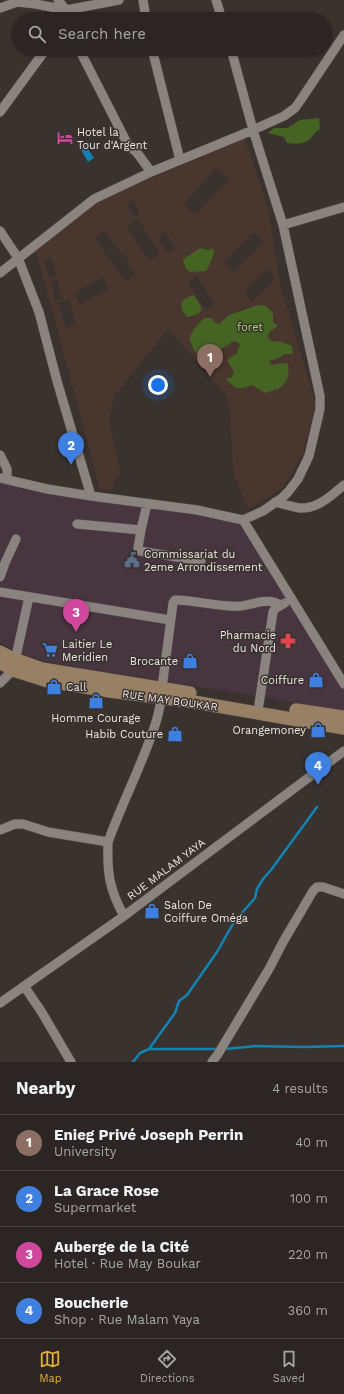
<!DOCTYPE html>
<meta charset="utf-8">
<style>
body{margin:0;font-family:"Work Sans",sans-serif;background:#332e2b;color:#f1f3f6}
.you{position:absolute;left:158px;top:385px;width:14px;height:14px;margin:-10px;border:3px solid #fff;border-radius:50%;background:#1a73e8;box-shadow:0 0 0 6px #1a73e833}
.badge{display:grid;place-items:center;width:26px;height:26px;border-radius:50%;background:#e5ad35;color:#fff;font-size:13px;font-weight:700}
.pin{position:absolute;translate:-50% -33px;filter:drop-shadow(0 1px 2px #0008)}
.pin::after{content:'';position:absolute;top:21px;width:14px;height:12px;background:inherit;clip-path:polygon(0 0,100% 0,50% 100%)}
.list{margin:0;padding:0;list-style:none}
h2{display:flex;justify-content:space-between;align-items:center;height:52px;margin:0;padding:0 16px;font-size:17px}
h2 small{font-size:13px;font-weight:400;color:#a6a5a6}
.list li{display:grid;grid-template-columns:26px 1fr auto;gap:12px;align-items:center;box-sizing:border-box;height:56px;padding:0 16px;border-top:1px solid #474341}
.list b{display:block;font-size:15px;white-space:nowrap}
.list p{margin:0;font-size:13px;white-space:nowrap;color:#a6a5a6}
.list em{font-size:13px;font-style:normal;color:#a6a5a6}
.icon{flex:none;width:22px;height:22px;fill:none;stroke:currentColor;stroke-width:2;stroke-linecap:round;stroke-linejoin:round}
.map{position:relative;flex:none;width:344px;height:1062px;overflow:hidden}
.search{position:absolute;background:#2b2623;box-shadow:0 1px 3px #0004;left:12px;right:12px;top:12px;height:44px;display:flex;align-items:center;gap:10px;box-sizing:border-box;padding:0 14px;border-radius:22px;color:#a6a5a6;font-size:15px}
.sheet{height:276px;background:#2b2623}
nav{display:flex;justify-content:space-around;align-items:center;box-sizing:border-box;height:56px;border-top:1px solid #474341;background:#2b2623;font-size:11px;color:#a6a5a6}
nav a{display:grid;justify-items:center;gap:2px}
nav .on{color:#e5ad35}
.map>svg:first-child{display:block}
.commercial{fill:#47353f}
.education{fill:#49362e;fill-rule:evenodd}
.green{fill:#456424}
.water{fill:#1283b3}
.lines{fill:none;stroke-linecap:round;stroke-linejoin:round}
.stream{stroke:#1283b3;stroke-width:2.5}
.minor-casing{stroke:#554e4c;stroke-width:10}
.secondary-casing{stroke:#554e4c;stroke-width:14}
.minor{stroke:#8b8380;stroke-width:9}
.secondary{stroke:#988065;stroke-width:13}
.labels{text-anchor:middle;stroke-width:3;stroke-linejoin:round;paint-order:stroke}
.poi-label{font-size:11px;fill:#eae6e4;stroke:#39322f;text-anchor:start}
.park-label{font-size:11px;fill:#a3d86f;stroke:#39322f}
.street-label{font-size:11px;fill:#eae6e4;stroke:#39322f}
</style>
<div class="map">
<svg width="344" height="1062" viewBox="0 0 344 1062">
<rect width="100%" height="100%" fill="#39322f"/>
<path class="commercial" d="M0,475L92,491L197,507L243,519L344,684V712L269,698L48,662L18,652L0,643Z"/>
<path class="education" d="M245,138L269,213L281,288L316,405L303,454L283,488L248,509L233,471L230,415L227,396L168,329L115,395L109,420L121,473L115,479L113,490L100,489L52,309L35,250L97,201ZM216,168L230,180L226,185L224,184L197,213L194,211L192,212L184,204ZM132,200L140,212L134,217L126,204ZM138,219L160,254L149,261L127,226ZM105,231L122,255L125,254L129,260L126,262L135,274L125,282L95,238ZM165,232L176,248L168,253L158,237ZM254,232L264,242L233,272L224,262ZM200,248L208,250L206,271L195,272L186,269L188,255L195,253ZM51,257L57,276L50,279L44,260ZM267,269L276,277L253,302L244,293ZM197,276L215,304L206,310L188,282ZM103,277L109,289L80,304L74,293ZM57,280L62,299L55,300L51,282ZM69,300L76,325L66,328L59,303ZM246,308L269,332L268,338L284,354L279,358L269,361L271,365L283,363L252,385L244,388L232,377L234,372L237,353L240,345L234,341L223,348L211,318L216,323L219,324L229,315Z"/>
<path class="green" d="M319,118L320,129C315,132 315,134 311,138C305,145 295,144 287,143L284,137L268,133L274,128H288L300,120Z
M200,248L208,250L212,248L214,251L212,259L206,271L190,272L186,269L183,260C188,255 194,253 200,248Z
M193,295L198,301L202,310L198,314L188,317C178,309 179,299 193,295Z
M258,305L266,306L273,313V322L278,326L269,332L268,338L273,342L278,341L292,346L293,354H284L279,358L269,361L271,365L283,363L288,364C291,384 281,389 265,393L252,385C239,390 235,390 226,379L232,377L234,372L227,360L237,353L240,344L234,341L223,348L205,357L196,354L189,339L194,329L204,318H211L216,323L219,324L229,315Z"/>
<path class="water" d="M84,143L94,158L88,162L79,146Z"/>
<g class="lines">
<path class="stream" d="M149,1049H218
M225,1049L256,1046L304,1047L344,1046
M133,1062L140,1053L149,1049L175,1013L179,1001L187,995L217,952L234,922L255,898L257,889L263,879L271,870L317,807"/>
<defs>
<path id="minor" d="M58,0L66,10L68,19
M143,0L146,19
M216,0L222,19
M0,8L17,2L36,4L66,10L119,0
M79,49L127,143L138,154L151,172
M152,49L180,160
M0,112L46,49
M283,225L344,207
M0,231L18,258L39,312L57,381L91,496
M0,273L94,199L151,172L253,130L284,116L295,108L302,98L344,35
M0,455L7,469V479
M0,478L47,489L91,496L197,510L243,520L263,511L282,498L288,492L298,479L309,456L320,409V396L283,225L253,130L231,49
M275,502C283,504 292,507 300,508C318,509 332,495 344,485
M243,520L344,684
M77,524L141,530L147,504
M141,530L138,548L140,551L201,561
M0,577L5,563L16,539
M0,592L170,620
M0,683L13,670L29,597
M162,688L173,603L175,600C196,600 221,608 241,606C256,604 266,597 281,605
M259,704L273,612L275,609L285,603
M0,830L15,824H23L48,832L108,842C107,872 109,889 124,916
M108,842C122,803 141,767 154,728C158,718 159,708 162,698
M24,986L41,1011L71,1062
M0,1003L124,916L344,751
M212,1062L218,1054L269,969L283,942L313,891L317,887H323L344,894"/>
<path id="secondary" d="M0,652L11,658L42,669L190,693
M0,662L13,670L48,681L109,691L188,701L344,728
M296,710L344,717"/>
</defs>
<use href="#minor" class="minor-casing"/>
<use href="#secondary" class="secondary-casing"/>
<use href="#minor" class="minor"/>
<use href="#secondary" class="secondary"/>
</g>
<defs>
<symbol id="hotel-bare" viewBox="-9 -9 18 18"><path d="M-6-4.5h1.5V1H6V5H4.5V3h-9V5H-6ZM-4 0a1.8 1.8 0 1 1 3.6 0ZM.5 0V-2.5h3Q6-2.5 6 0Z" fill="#d1479c" stroke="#39322f" stroke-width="2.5" paint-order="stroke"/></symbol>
<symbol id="civic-bare" viewBox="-9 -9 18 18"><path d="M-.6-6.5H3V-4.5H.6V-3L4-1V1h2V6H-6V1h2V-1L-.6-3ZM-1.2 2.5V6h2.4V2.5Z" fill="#5c6f8a" stroke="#39322f" stroke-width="2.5" paint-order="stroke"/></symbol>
<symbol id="pharmacy-bare" viewBox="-9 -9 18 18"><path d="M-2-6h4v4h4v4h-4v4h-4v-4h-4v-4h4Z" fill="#e0444e" stroke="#39322f" stroke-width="2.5" paint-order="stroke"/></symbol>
<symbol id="supermarket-bare" viewBox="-9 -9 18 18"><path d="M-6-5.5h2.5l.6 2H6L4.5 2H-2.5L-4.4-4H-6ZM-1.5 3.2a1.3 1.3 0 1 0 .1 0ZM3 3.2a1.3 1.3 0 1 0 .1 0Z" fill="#3f7fe0" stroke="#39322f" stroke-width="2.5" paint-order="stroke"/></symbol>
<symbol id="shop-bare" viewBox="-9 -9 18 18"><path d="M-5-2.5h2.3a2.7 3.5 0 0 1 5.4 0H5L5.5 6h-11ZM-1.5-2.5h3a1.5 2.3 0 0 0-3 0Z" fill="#3f7fe0" stroke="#39322f" stroke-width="2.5" paint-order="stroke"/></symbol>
</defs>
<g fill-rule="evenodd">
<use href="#hotel-bare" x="54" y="127" width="22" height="22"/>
<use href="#civic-bare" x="121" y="549" width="22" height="22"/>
<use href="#pharmacy-bare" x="277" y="630" width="22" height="22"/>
<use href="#supermarket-bare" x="39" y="639" width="22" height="22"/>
<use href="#shop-bare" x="179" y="650" width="22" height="22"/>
<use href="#shop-bare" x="305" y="669" width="22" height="22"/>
<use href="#shop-bare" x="43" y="676" width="22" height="22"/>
<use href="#shop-bare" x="85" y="690" width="22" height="22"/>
<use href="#shop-bare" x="307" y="719" width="22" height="22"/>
<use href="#shop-bare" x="164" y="723" width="22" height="22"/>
<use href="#shop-bare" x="141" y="900" width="22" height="22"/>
</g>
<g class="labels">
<g class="poi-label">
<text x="77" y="136">Hotel la<tspan x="77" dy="13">Tour d'Argent</tspan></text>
<text x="144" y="558">Commissariat du<tspan x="144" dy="13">2eme Arrondissement</tspan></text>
<text x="276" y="639" text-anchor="end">Pharmacie<tspan x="276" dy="13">du Nord</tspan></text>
<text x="62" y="648">Laitier Le<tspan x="62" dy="13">Meridien</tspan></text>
<text x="178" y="665" text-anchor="end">Brocante</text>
<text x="304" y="684" text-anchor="end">Coiffure</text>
<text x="66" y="691">Call</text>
<text x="96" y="722" text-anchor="middle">Homme Courage</text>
<text x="306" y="734" text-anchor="end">Orangemoney</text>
<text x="163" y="738" text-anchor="end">Habib Couture</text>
<text x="164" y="909">Salon De<tspan x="164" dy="13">Coiffure Oméga</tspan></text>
</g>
<g class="park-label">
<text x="250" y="331">foret</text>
</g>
<g class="street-label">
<text transform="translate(170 700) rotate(8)" y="4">RUE MAY BOUKAR</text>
<text transform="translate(166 869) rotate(-37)" y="4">RUE MALAM YAYA</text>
</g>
</g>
</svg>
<div class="you"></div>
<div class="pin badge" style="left:210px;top:377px;background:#8d6e63">1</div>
<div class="pin badge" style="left:71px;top:465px;background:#3f7fe0">2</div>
<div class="pin badge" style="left:76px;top:632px;background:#d1479c">3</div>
<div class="pin badge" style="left:318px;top:785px;background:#3f7fe0">4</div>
<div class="search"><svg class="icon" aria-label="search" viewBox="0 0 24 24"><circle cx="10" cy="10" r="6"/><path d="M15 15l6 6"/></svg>Search here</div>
</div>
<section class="sheet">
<h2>Nearby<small>4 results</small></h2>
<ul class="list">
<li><span class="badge" style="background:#8d6e63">1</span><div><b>Enieg Privé Joseph Perrin</b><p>University</p></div><em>40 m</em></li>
<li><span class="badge" style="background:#3f7fe0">2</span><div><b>La Grace Rose</b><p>Supermarket</p></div><em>100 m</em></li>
<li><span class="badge" style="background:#d1479c">3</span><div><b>Auberge de la Cité</b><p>Hotel · Rue May Boukar</p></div><em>220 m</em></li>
<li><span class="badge" style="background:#3f7fe0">4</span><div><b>Boucherie</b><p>Shop · Rue Malam Yaya</p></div><em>360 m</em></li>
</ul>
</section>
<nav>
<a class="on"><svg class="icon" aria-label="map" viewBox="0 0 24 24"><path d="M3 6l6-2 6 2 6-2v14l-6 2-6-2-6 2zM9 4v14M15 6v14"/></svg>Map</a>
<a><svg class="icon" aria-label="directions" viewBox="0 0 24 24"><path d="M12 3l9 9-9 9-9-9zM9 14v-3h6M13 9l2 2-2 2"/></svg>Directions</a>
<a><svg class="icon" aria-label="saved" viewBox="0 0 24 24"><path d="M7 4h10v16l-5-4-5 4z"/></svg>Saved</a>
</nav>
